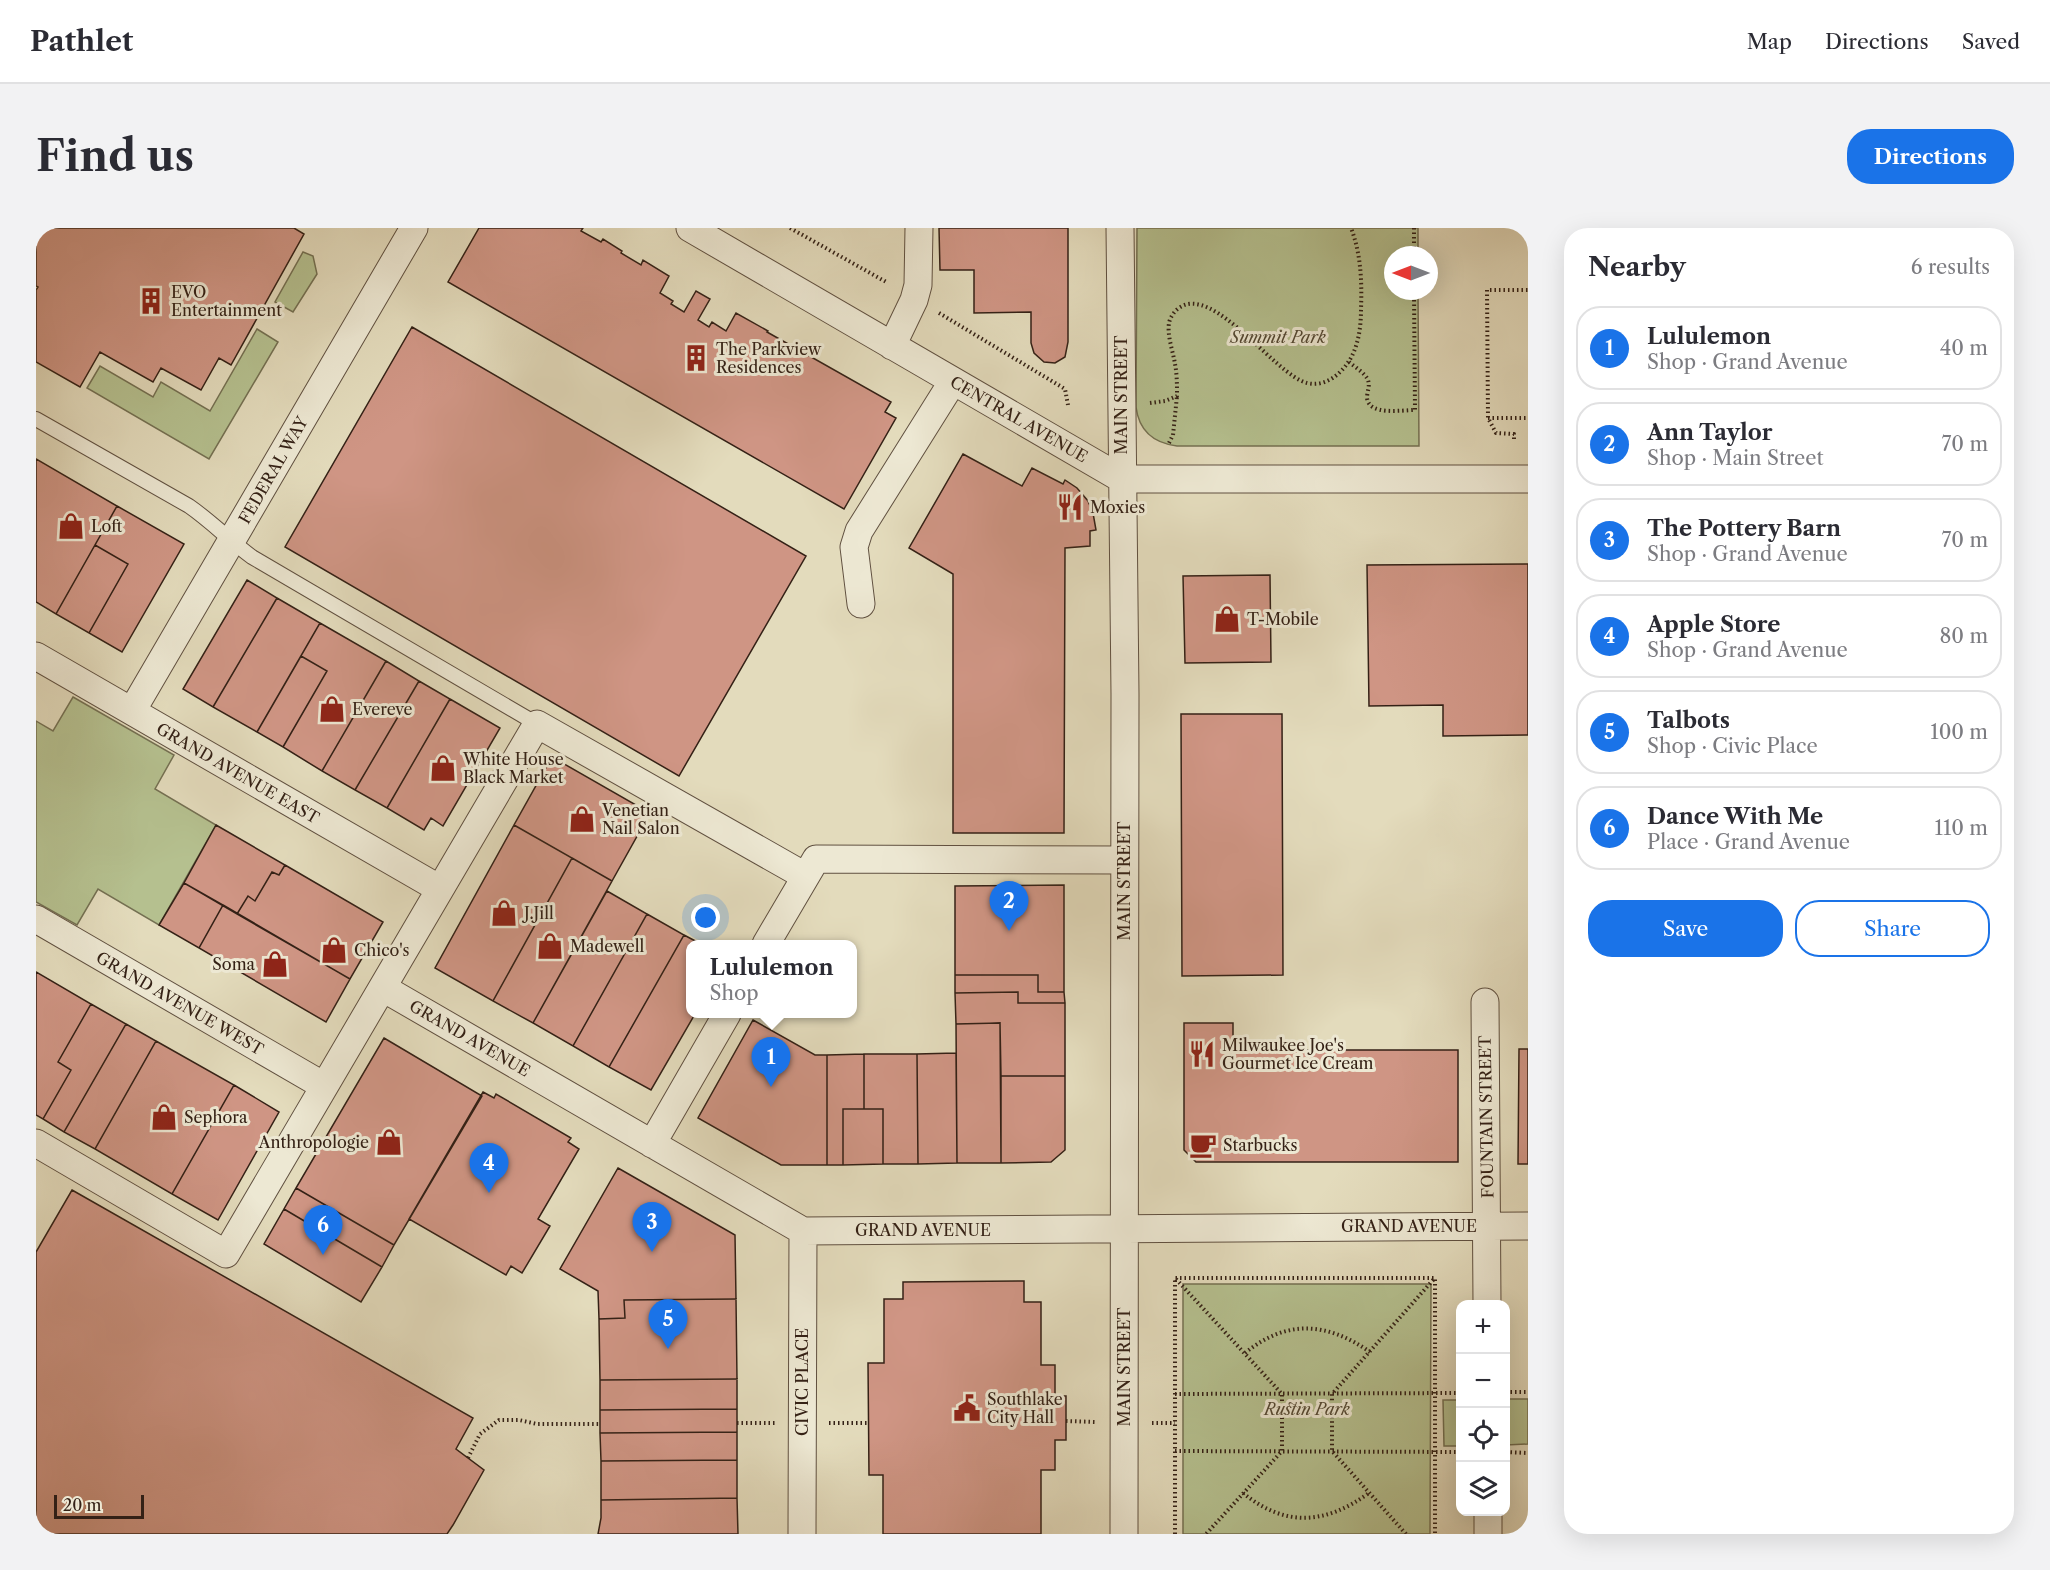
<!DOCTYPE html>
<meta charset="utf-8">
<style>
body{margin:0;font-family:"Libre Caslon Text",serif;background:#f2f2f3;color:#2b2b33}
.controls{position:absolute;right:18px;bottom:18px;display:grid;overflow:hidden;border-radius:12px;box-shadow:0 6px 24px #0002}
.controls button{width:54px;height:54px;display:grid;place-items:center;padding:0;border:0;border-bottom:2px solid #e1e1e2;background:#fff;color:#2b2b33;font:30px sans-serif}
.compass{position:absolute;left:1348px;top:18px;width:54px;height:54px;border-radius:50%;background:#fff;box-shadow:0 6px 24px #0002;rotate:270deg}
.scale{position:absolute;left:18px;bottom:15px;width:90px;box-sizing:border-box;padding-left:6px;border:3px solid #342116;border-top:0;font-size:16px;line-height:21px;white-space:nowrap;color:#342116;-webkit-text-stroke:4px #ede8d3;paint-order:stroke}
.you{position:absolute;left:670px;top:690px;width:21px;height:21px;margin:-15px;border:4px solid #fff;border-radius:50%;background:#1a73e8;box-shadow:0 0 0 9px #1a73e833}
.badge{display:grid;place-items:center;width:39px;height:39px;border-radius:50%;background:#1a73e8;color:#fff;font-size:20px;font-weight:700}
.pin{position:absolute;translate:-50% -50px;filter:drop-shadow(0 2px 3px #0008)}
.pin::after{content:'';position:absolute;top:32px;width:21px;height:18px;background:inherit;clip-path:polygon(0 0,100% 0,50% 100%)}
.popup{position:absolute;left:650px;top:712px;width:171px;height:78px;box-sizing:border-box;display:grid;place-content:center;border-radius:12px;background:#fff;filter:drop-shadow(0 2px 4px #0005);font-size:20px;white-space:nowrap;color:#7c7c81}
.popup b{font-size:22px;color:#2b2b33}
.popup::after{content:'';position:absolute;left:50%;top:100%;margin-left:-12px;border:12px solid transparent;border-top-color:#fff}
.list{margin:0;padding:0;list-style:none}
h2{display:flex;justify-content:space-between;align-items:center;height:78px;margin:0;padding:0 24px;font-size:26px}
h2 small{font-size:20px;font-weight:400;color:#7c7c81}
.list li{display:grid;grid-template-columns:39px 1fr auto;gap:18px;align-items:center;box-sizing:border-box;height:84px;margin:0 12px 12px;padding:0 12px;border:2px solid #e1e1e2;border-radius:24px}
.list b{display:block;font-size:22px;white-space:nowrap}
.list p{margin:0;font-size:20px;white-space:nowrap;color:#7c7c81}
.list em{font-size:20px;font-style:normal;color:#7c7c81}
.actions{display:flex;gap:12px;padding:18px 24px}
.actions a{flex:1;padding:14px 0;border:2px solid #1a73e8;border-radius:24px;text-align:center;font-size:21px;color:#1a73e8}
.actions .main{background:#1a73e8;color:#fff}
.icon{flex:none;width:33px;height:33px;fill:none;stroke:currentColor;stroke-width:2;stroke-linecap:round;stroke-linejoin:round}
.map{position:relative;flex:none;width:1492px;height:1306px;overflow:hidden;border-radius:24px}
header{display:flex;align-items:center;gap:36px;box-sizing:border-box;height:84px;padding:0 30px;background:#fff;border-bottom:2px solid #e1e1e2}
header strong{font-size:28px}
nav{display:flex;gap:33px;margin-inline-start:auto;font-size:21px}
.intro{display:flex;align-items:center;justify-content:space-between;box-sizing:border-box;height:144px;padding:0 36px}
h1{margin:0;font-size:42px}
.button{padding:15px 27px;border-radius:24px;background:#1a73e8;color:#fff;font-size:21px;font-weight:700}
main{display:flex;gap:36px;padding:0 36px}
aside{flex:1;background:#fff;border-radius:24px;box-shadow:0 6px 24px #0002}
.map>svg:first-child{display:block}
.green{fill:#b5c08f;stroke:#747052;stroke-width:1.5}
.building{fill:#cf9584;stroke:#342116;stroke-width:1.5}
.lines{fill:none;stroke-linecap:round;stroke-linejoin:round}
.lane-casing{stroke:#605040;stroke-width:16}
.street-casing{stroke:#605040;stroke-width:29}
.path{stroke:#342116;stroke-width:4;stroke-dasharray:1.5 3;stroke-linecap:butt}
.lane{stroke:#ede8d3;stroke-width:14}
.street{stroke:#ede8d3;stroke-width:27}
.labels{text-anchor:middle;stroke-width:6;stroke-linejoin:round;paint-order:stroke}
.poi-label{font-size:16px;fill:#342116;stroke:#ede8d3;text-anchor:start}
.park-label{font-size:16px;font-style:italic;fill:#544934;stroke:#ede8d3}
.street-label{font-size:16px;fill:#342116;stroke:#ede8d3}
</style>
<header>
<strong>Pathlet</strong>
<nav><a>Map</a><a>Directions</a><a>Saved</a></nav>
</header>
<div class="intro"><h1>Find us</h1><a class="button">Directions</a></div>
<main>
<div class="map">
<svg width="1492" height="1306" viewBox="0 0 1492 1306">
<rect width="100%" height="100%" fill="#e3dbbc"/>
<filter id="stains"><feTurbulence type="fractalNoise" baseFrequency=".00333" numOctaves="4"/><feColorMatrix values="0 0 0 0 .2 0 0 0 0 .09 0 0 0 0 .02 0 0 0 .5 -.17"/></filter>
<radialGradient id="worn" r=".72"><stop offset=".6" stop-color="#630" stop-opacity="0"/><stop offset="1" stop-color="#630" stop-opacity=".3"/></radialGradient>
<path class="green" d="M1101,0H1382V27H1357V63H1382L1383,218H1141C1117,215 1103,203 1100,179Z
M267,24L277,28L281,46L257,84L239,74Z
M221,101L242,114L173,231L51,160L64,138L117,169L125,154L174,183Z
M37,469L138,527L119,561L180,597L123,697L62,661L41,697L0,674V493L17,503Z
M1147,1056H1395L1394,1306H1147Z
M1470,1171H1492V1216L1470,1217Z
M1407,1172H1424V1218H1408Z"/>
<path class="building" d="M0,0H258L268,6L195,137L183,130L165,162L125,140L117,154L64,124L44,159L0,134V62L2,59L0,58Z
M443,0H547L545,3L565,14L567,11L586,23L585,25L605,37L607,32L633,48L624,65L637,73L635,76L648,84L660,63L674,71L662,92L673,99L676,94L690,103L700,85L732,103L731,104L855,174L849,184L860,190L808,281L412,54Z
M903,0H1032V114L1029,129L1019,135L1008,134L998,125L995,115V84L938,85V42H904Z
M376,99L770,328L643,548L249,319Z
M927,226L986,258L996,240L1027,256L1029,252L1041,260L1052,273L1057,285L1060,302L1054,303V318L1029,320L1028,605H917V346L873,320Z
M0,231L81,278L20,386L0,374Z
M81,278L148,316L86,424L53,405L92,336L59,317Z
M59,317L92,336L53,405L20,386Z
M1492,336V507L1407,508V477L1333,478L1331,337Z
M1234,347L1235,434L1149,435L1147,348Z
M211,352L241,370L177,479L147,461Z
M241,370L284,395L221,504L177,479Z
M284,395L350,433L286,543L247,519L291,443L265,428Z
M265,428L291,443L247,519L221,504Z
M350,433L383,453L319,562L286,543Z
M383,453L414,471L351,580L319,562Z
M414,471L464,500L407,598L395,590L388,602L351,580Z
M1145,486H1246L1247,747L1146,748Z
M516,529L614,585L576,653L478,597Z
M180,597L249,637L243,647L236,644L219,673L212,668L201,686L148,655Z
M478,597L536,630L457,773L399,740Z
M536,630L576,653L497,795L457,773Z
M249,637L347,694L314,751L201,686L212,668L219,673L236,644L243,647Z
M148,655L187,677L163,720L123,697Z
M1028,657V764H1002V747H919V658Z
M571,663L611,686L537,818L497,795Z
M187,677L314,751L290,794L163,720Z
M611,686L648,707L573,839L537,818Z
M648,707L665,716H654V786H659L615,862L573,839Z
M0,744L55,776L22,834L35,842L7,891L0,887Z
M919,747H1002V764H1028L1029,775H982V764L919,765Z
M982,764V775H1029V848H965L964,795L920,796L919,765Z
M55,776L90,796L28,904L7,891L35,842L22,834Z
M717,792L779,827H791V937H745L662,890Z
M964,795L965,935H921L920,796Z
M1148,795H1197V822H1422V934H1160L1148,922Z
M90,796L120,813L59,921L28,904Z
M348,810L446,868L358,1017L260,960Z
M120,813L198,857L136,966L59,921Z
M1483,821H1492V936H1482Z
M920,825L921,935L882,936L881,826Z
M828,826H881L882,936H847V881H828Z
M828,826V881H807V937H791V827Z
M965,848H1029V922L1015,934L965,935Z
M198,857L243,884L182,992L136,966Z
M447,864L458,870L460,866L535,910L532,914L543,921L502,991L514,998L486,1045L475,1038L470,1047L373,991Z
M807,881H847V936L807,937Z
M582,940L699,1007L700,1071L588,1072L589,1090L563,1091L562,1063L524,1041Z
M260,960L358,1017L346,1039L248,981Z
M36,962L437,1190L420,1221L448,1242L417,1297L411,1306H0V1024Z
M248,981L346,1039L325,1074L228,1016Z
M988,1053V1074H1005V1137H1019V1168H1030V1212H1019V1242H1005V1306H847V1247H833L832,1135H848V1071H867V1054Z
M700,1071L701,1151L564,1152L563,1091L589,1090L588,1072Z
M701,1151V1181L564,1182V1152Z
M701,1181V1204L564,1205V1182Z
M701,1204V1232L565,1233L564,1205Z
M701,1232V1270L565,1272V1233Z
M701,1270L702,1306H562L565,1290V1272Z"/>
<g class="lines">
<defs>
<path id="lane" d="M0,191L153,278C176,294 194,313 216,329L501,496"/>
<path id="street" d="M654,0L1086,251H1492
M1084,0L1089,466L1088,1306
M856,118L878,72L882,57L883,0
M825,376L818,319L823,303L917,153
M0,428L404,661
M96,483L378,0
M0,691L288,858
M730,716L780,631L1088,632
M347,760L767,1003L1492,998
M1449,774L1451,1076
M0,915L190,1026L501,496L769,648
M616,916L691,786
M1452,1284V1306
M766,1306L767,1003"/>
</defs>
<use href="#lane" class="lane-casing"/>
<use href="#street" class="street-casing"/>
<path class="path" d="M754,0L852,55
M1378,0V27
M903,85L1029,161L1032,177
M1313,134C1319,139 1327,144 1331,150C1335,157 1331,163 1331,170C1333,188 1366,182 1379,182L1378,63
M1114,175L1129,173L1141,168C1141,157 1141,146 1139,136C1137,123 1131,108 1133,95C1134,90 1138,83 1143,80C1177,55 1239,147 1271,155C1283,158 1295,153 1304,144C1321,128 1325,104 1325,81C1326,53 1325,26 1315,0
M1452,190H1492
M1478,211V206L1460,205L1452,190L1451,62H1492
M1133,215L1137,207L1141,168
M1140,1051L1246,1166V1223L1170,1306
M1209,1125C1251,1091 1291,1094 1334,1124
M1470,1164H1492
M1139,1166L1424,1165
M1030,1193L1059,1194
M701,1195H739
M793,1195H833
M1116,1195H1139
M1139,1223L1424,1224
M1470,1224L1492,1225
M432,1230L444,1206L463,1192H483L501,1196H564
M1207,1265C1250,1300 1290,1296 1333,1265
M1139,1306V1050H1399V1306
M1370,1306L1296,1223V1166L1398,1051"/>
<use href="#lane" class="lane"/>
<use href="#street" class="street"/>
</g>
<defs>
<symbol id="building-bare" viewBox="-9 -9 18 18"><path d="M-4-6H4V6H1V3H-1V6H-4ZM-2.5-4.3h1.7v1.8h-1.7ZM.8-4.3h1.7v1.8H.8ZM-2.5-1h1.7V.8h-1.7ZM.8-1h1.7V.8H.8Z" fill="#8f2418" stroke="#ede8d3" stroke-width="2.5" paint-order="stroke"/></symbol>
<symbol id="restaurant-bare" viewBox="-9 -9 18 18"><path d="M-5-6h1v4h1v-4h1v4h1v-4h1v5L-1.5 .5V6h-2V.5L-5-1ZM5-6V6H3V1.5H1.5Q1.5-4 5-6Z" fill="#8f2418" stroke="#ede8d3" stroke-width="2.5" paint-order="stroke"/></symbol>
<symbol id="shop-bare" viewBox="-9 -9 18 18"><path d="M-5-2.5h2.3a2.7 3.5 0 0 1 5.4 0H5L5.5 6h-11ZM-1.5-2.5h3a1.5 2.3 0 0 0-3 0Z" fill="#8f2418" stroke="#ede8d3" stroke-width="2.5" paint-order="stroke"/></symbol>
<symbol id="cafe-bare" viewBox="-9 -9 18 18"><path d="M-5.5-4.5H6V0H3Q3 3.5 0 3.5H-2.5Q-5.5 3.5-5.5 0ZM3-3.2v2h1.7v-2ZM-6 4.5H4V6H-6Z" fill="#8f2418" stroke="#ede8d3" stroke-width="2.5" paint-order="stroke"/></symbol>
<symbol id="civic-bare" viewBox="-9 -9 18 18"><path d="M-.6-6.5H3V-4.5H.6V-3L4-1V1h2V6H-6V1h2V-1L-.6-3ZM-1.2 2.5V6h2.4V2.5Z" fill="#8f2418" stroke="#ede8d3" stroke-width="2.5" paint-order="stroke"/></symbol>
</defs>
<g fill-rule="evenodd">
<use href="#building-bare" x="96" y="54" width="38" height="38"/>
<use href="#building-bare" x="641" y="111" width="38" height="38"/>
<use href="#restaurant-bare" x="1015" y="260" width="38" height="38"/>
<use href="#shop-bare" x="16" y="279" width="38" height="38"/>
<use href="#shop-bare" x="1172" y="372" width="38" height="38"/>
<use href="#shop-bare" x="277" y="462" width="38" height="38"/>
<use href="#shop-bare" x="388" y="521" width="38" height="38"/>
<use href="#shop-bare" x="527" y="572" width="38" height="38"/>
<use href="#shop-bare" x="449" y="666" width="38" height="38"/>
<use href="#shop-bare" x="495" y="699" width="38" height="38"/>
<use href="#shop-bare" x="279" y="703" width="38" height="38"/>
<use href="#shop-bare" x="220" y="717" width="38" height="38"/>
<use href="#restaurant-bare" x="1147" y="807" width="38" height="38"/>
<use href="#shop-bare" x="109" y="870" width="38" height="38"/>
<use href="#shop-bare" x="334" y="895" width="38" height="38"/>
<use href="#cafe-bare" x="1148" y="898" width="38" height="38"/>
<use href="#civic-bare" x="912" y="1161" width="38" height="38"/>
</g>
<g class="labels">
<g class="poi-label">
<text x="135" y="70">EVO<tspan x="135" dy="18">Entertainment</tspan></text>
<text x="680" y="127">The Parkview<tspan x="680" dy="18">Residences</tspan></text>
<text x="1054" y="285">Moxies</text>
<text x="55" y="304">Loft</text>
<text x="1211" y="397">T-Mobile</text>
<text x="316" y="487">Evereve</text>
<text x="427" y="537">White House<tspan x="427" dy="18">Black Market</tspan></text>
<text x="566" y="588">Venetian<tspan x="566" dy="18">Nail Salon</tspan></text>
<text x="488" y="691">J.Jill</text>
<text x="534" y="724">Madewell</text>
<text x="318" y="728">Chico's</text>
<text x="219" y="742" text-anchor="end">Soma</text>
<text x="1186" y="823">Milwaukee Joe's<tspan x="1186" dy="18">Gourmet Ice Cream</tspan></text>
<text x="148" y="895">Sephora</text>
<text x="333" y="920" text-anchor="end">Anthropologie</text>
<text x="1187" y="923">Starbucks</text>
<text x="951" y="1177">Southlake<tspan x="951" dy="18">City Hall</tspan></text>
</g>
<g class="park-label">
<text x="1242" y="115">Summit Park</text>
<text x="1271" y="1187">Rustin Park</text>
</g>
<g class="street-label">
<text transform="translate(1085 167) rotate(-90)" y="6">MAIN STREET</text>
<text transform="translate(983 191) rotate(30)" y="6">CENTRAL AVENUE</text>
<text transform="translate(237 242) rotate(-60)" y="6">FEDERAL WAY</text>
<text transform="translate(202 545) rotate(30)" y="6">GRAND AVENUE EAST</text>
<text transform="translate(1088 653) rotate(-90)" y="6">MAIN STREET</text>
<text transform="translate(144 775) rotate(30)" y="6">GRAND AVENUE WEST</text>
<text transform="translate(434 810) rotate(30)" y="6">GRAND AVENUE</text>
<text transform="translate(1450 889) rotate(-91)" y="6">FOUNTAIN STREET</text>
<text x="1373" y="1004">GRAND AVENUE</text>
<text x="887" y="1008">GRAND AVENUE</text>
<text transform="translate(1088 1139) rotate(-90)" y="6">MAIN STREET</text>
<text transform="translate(766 1154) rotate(-90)" y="6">CIVIC PLACE</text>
</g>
</g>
<rect width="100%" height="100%" filter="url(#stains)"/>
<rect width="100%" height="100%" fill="url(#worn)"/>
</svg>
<div class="controls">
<button>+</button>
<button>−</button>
<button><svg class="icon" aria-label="locate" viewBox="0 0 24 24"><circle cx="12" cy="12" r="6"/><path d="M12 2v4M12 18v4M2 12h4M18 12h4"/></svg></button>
<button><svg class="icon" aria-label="layers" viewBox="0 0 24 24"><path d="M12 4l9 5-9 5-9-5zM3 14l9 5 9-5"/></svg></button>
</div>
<svg class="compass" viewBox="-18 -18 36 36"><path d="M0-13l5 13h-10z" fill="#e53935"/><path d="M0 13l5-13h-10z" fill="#7c7c81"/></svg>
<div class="scale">20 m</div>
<div class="you"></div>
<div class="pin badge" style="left:735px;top:859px">1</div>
<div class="popup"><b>Lululemon</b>Shop</div>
<div class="pin badge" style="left:973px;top:703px">2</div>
<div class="pin badge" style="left:616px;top:1024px">3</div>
<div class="pin badge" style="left:453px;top:965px">4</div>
<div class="pin badge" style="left:632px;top:1121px">5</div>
<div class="pin badge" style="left:287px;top:1027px">6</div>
</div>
<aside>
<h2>Nearby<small>6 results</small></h2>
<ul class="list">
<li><span class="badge">1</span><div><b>Lululemon</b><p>Shop · Grand Avenue</p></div><em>40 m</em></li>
<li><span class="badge">2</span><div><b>Ann Taylor</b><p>Shop · Main Street</p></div><em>70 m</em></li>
<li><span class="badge">3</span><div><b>The Pottery Barn</b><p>Shop · Grand Avenue</p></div><em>70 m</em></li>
<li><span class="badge">4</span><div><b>Apple Store</b><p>Shop · Grand Avenue</p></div><em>80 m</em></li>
<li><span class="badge">5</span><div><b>Talbots</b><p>Shop · Civic Place</p></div><em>100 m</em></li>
<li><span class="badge">6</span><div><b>Dance With Me</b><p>Place · Grand Avenue</p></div><em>110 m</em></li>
</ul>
<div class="actions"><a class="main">Save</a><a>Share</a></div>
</aside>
</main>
